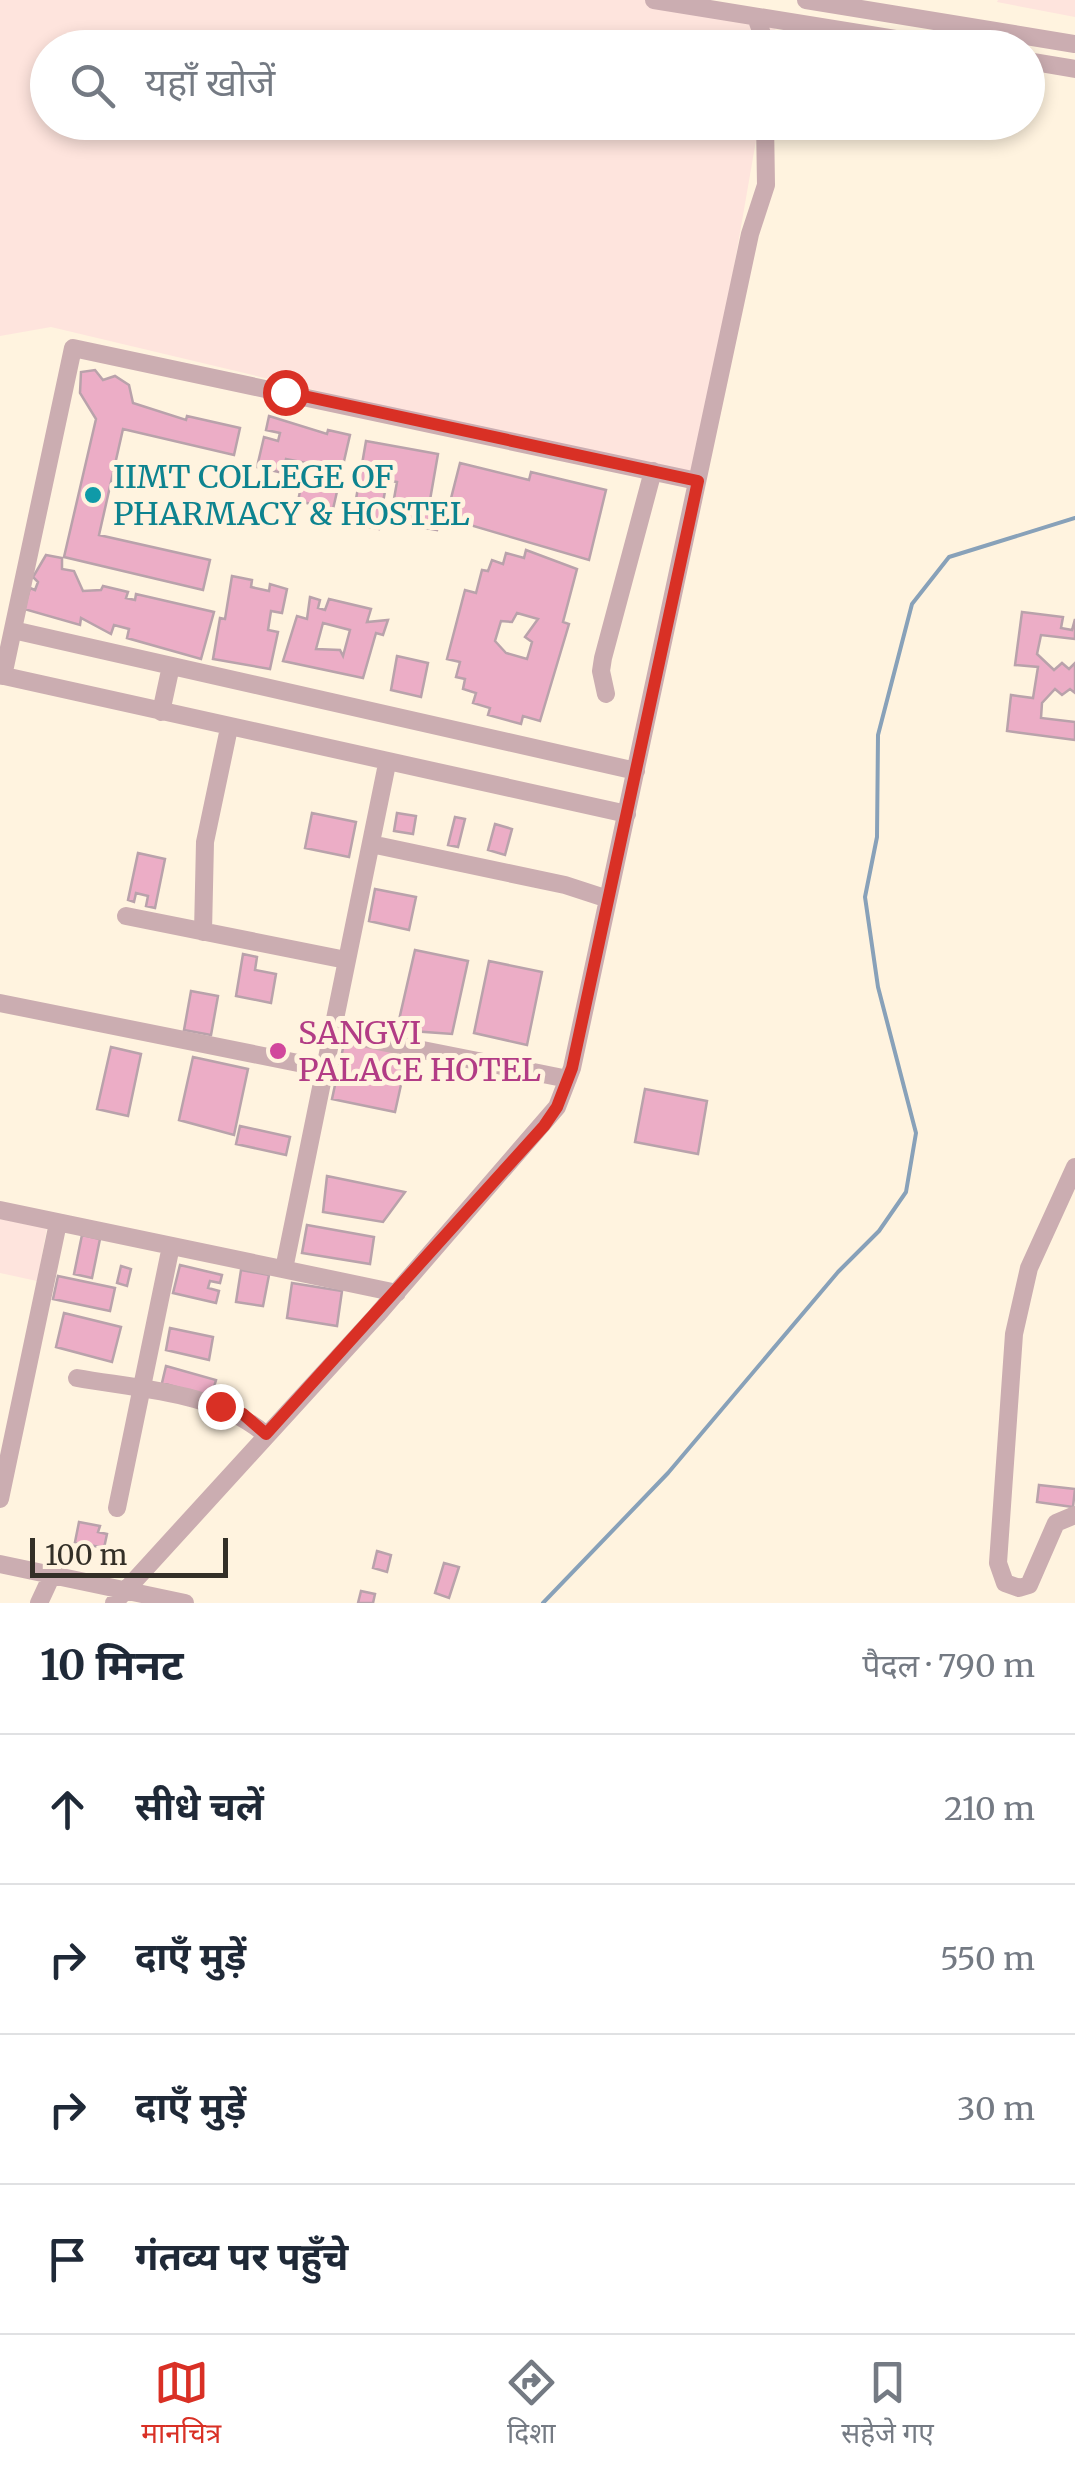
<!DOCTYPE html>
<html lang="hi">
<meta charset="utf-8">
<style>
body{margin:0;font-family:Merriweather,"Noto Sans Devanagari",serif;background:#f2f2f3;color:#1f2937}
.scale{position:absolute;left:30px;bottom:25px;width:198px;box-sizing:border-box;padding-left:10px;border:5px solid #332f27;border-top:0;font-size:28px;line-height:35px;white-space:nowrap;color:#332f27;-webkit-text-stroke:8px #fff3df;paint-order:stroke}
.stop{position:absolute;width:30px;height:30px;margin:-22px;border:8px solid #d93025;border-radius:50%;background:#fff}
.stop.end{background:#d93025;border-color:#fff;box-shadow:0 2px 10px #0008}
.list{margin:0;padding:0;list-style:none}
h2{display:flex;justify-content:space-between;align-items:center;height:130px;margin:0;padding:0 40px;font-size:42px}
h2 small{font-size:32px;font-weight:400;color:#747a83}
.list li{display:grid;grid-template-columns:65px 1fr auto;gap:30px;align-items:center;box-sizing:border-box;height:150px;padding:0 40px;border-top:2px solid #e0e1e3}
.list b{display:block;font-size:38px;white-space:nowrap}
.list em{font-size:32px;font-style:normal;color:#747a83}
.icon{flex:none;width:55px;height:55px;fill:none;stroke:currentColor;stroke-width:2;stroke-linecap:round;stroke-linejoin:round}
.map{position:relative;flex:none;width:1075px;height:1603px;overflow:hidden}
.search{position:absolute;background:#fff;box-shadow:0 5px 15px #0003;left:30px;right:30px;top:30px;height:110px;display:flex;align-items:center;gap:25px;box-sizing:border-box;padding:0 35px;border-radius:55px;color:#747a83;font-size:38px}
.sheet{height:730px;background:#fff}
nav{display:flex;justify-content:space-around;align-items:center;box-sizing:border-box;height:140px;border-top:2px solid #e0e1e3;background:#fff;font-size:28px;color:#747a83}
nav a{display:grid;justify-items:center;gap:5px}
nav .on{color:#d93025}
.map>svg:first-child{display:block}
.commercial{fill:#fee4dd}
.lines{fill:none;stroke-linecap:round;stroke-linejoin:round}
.stream{stroke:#88a1b9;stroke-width:4}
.building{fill:#ecadc6;stroke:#b9a2ab;stroke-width:2.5;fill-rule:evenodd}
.minor{stroke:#cbadb1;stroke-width:18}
.route{stroke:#d93025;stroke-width:12}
.culture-dot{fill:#0f9aa8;stroke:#fff3df;stroke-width:4}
.hotel-dot{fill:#d1479c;stroke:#fff3df;stroke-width:4}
.labels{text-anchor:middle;stroke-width:10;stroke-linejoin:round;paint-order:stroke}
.culture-label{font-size:32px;fill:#0d838f;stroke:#fff3df;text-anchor:start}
.hotel-label{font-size:32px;fill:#b23c85;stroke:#fff3df;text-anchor:start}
</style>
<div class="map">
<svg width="1075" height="1603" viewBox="0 0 1075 1603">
<rect width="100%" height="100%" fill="#fff3df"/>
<path class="commercial" d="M0,0H658L777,20L772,48H48V122L759,123L697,481L51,327L0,336Z
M998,0H1075V17L997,2Z
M0,1219L47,1228L37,1281L0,1273Z"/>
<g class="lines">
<path class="stream" d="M543,1603L668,1473L838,1272L879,1231L906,1192L916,1133L878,987L865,897L877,837L878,735L912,604L949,557L1075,518"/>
</g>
<path class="building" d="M95,370L103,380L115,376L129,385L133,403L186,420L187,416L240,428L234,455L123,429L99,535L210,560L203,590L64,557L96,419L80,393L81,372Z
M269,416L327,434L328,430L350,435L333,509L298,501L306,463L286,459L283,473L257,467L264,437L278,441L280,433L266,430Z
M366,441L438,454L430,500L442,502L437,530L381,520L379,529L360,525L363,506L355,505ZM387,480L397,482L392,510L382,508Z
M460,463L529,480L531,472L606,490L589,560L446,518Z
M526,550L577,569L563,622L569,624L540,721L523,716L521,724L488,715L490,708L473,703L476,693L463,689L465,679L456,677L460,662L447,659L465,590L476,593L482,570L488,571L492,560L503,564L506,553L524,558ZM517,613L538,619L525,637L532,642L527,659L506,653L495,641L501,621L512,622Z
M46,555L62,558V569L74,571L83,591L101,590L103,586L128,592L126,598L135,600L136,594L214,612L201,659L127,638L129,629L114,625L111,634L81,618L80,625L24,609L30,588L35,590L38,582L33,577Z
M232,576L252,580L251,587L269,591L270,584L287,589L282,613L271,611L268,630L278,632L270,669L213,659L220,618L225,619Z
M310,597L320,600L318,608L325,610L329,599L371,609L367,622L388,620L383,635L376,633L363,678L283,661L297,616L307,619ZM323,623L350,630L343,656L340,650L316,649Z
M1022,612L1063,617L1061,628L1072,630L1075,619V639L1041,635L1037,654L1054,670L1062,663L1069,669L1075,663V693L1070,689L1062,695L1055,689L1042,703L1041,718L1075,722V740L1007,731L1011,695L1033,698L1038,667L1015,665Z
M397,656L428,663L421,697L391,690Z
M312,813L356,822L349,857L305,848Z
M397,813L416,816L413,834L394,831Z
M455,817L465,819L458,847L448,845Z
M495,824L512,829L505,855L488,850Z
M138,853L165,859L155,908L146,906L148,896L136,893L134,902L128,900Z
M375,889L416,897L409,930L369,921Z
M415,950L468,961L452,1034L412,1031L413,1023L399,1020Z
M243,954L257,957L255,970L276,974L271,1003L236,996Z
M489,961L542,972L527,1045L474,1033Z
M191,991L218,996L211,1035L184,1030Z
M345,1039L408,1053L395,1112L332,1099Z
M111,1047L141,1054L128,1116L97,1109Z
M193,1057L248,1069L234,1135L179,1120Z
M645,1089L707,1101L698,1154L635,1142Z
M240,1126L290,1137L286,1155L236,1144Z
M327,1176L405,1192L383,1222L323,1212Z
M307,1225L374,1237L370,1264L302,1253Z
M82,1235L100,1239L92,1278L74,1274Z
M180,1265L222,1275L220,1283L210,1281L208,1288L219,1291L216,1303L173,1293Z
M121,1266L131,1269L127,1286L117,1283Z
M241,1270L269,1275L263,1306L236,1302Z
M58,1276L115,1288L110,1311L53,1299Z
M292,1283L342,1291L337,1326L287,1318Z
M64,1313L121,1327L112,1362L56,1347Z
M170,1328L213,1337L209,1360L166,1350Z
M166,1366L216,1380L211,1397L162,1383Z
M1039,1485L1075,1489L1073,1507L1037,1502Z
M79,1522L100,1526L98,1532L107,1534L104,1548L75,1542Z
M377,1551L391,1555L387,1572L373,1568Z
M444,1563L459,1567L449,1598L435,1593Z
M361,1591L375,1594L373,1603H358Z"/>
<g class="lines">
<path class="minor" d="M654,0L951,48
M806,0L1075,44
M756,17L767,48
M1028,61L1075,69
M13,630L636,771
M0,675L627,814
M3,676L73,348L697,481
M606,694L601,671L603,658L653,471
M161,712L171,666
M371,844L565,885L608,899
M126,916L346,960
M203,932L205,842L229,728
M0,1003L323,1068
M332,1032L568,1079
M1075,1167L1029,1268L1014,1334L998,1563L1005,1583L1019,1588L1029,1585L1056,1523L1075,1515
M0,1210L397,1293
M284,1269L387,764
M77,1378C140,1389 217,1392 266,1435
M0,1499L58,1223
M117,1508L171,1246
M0,1564L185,1603
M39,1603L52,1575
M114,1603L377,1315L557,1107L572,1068L750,234L766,185L765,122"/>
</g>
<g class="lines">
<path class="route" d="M220,1406L243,1414L266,1434L544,1126L557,1107L572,1068L698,481L285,392"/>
</g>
<circle class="culture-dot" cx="93" cy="495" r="10"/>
<circle class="hotel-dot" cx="278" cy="1051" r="10"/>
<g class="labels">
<g class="culture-label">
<text x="113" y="488">IIMT COLLEGE OF<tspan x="113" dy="37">PHARMACY &amp; HOSTEL</tspan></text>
</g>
<g class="hotel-label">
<text x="298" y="1044">SANGVI<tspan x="298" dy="37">PALACE HOTEL</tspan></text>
</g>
</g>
</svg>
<div class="scale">100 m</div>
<div class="stop" style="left:285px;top:392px"></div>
<div class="stop end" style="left:220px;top:1406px"></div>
<div class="search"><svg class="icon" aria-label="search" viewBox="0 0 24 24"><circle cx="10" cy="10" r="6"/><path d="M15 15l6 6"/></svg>यहाँ खोजें</div>
</div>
<section class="sheet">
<h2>10 मिनट<small>पैदल · 790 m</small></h2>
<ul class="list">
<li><svg class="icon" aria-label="ahead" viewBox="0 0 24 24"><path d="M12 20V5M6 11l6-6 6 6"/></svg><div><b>सीधे चलें</b></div><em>210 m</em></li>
<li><svg class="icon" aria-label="right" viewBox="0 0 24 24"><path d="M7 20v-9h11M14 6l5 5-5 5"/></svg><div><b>दाएँ मुड़ें</b></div><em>550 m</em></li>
<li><svg class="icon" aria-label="right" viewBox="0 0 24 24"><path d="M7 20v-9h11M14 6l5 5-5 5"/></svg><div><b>दाएँ मुड़ें</b></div><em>30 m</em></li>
<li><svg class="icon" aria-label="arrive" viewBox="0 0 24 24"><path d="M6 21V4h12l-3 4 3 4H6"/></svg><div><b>गंतव्य पर पहुँचे</b></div></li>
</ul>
</section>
<nav>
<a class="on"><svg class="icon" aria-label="map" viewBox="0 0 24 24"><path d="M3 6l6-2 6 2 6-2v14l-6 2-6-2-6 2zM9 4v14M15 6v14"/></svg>मानचित्र</a>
<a><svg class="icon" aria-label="directions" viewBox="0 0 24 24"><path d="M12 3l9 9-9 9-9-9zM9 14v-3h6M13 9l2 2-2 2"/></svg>दिशा</a>
<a><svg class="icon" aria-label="saved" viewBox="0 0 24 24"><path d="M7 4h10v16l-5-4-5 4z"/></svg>सहेजे गए</a>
</nav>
